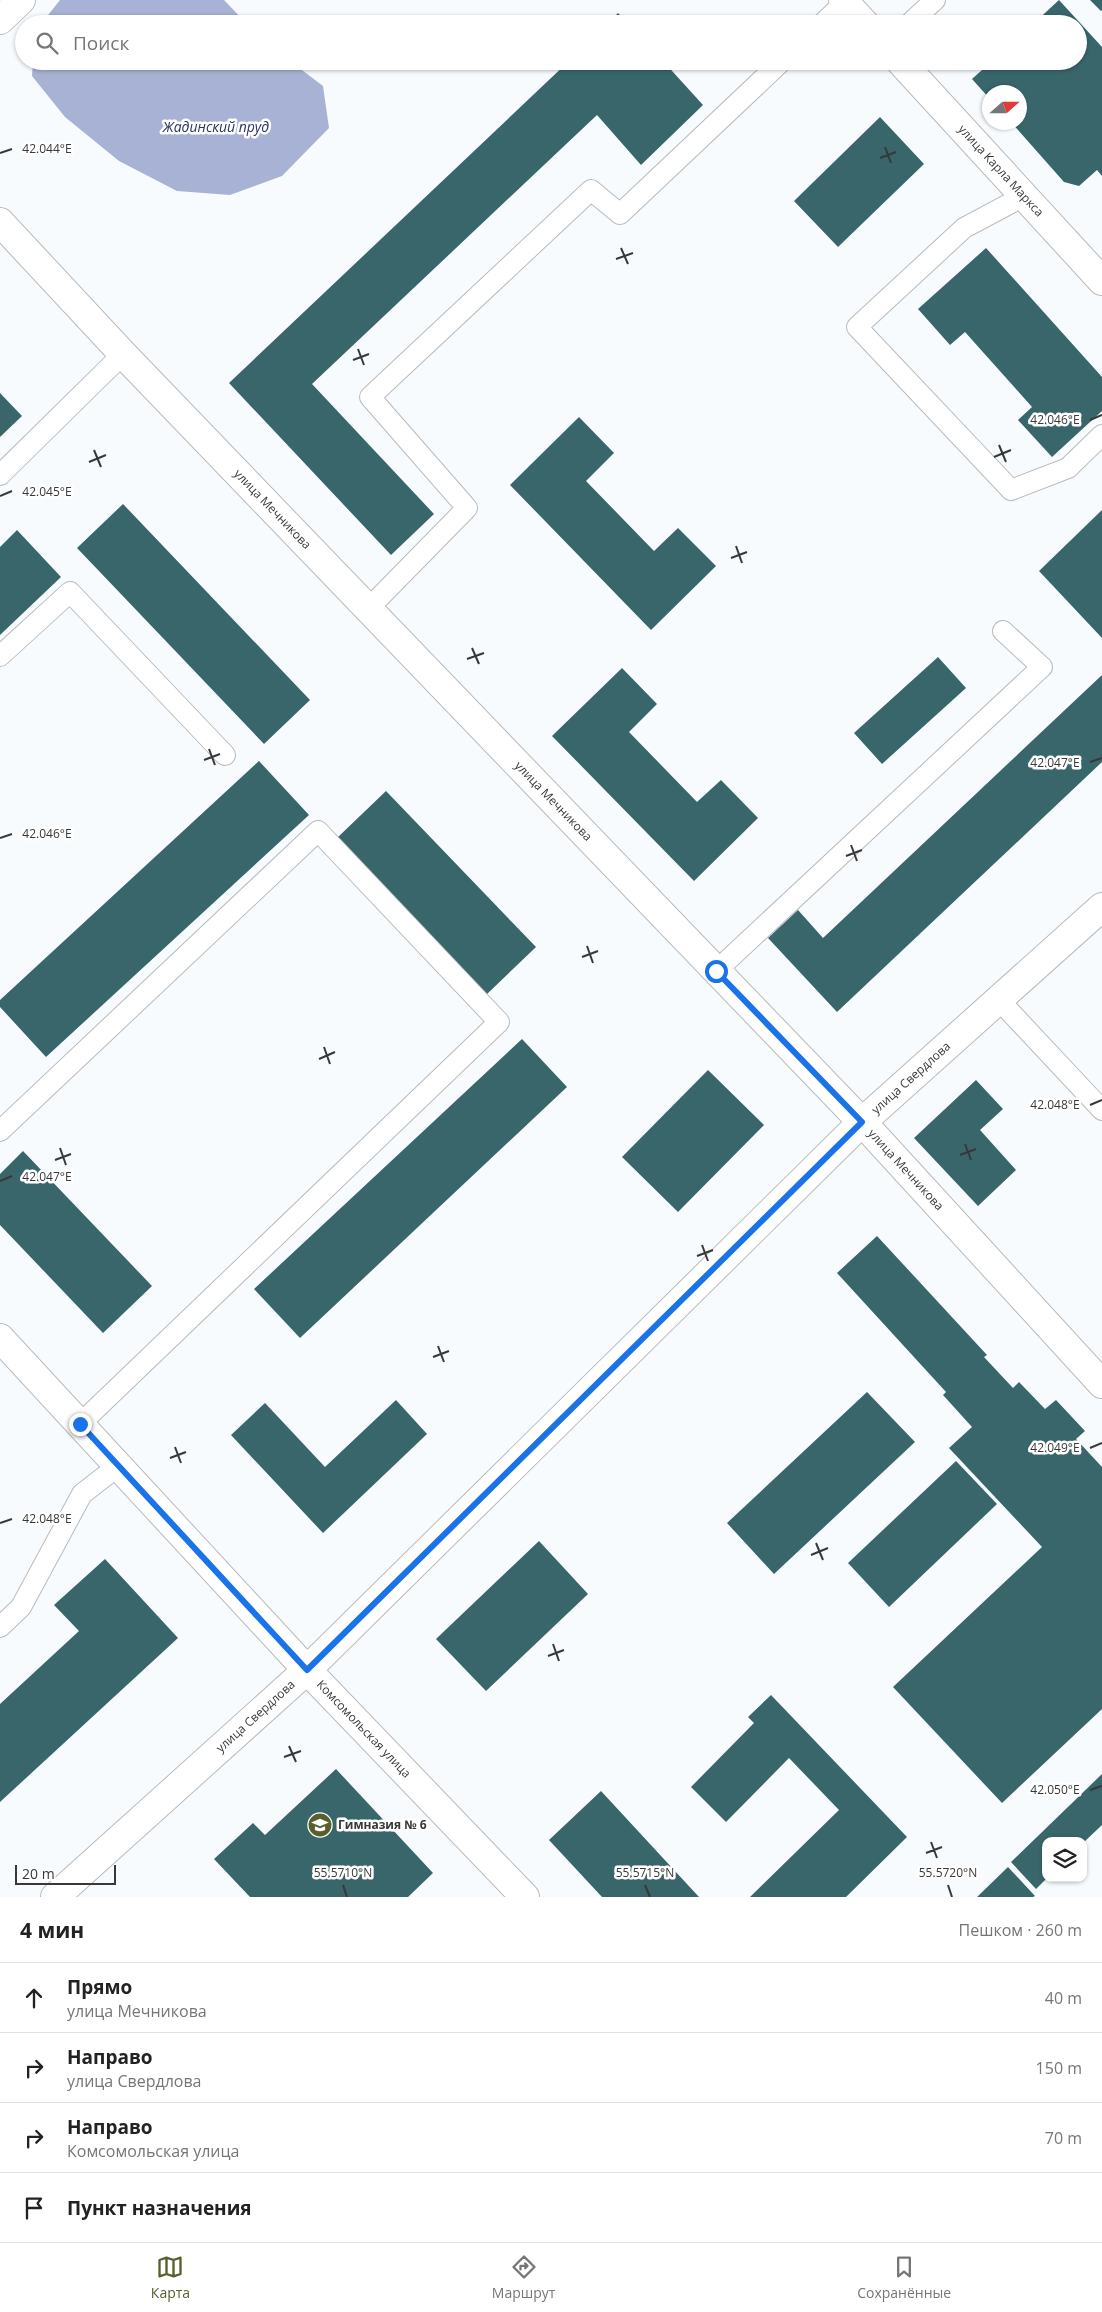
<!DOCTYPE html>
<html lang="ru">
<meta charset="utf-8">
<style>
body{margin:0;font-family:"Open Sans",sans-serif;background:#f6f6f6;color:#222}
.controls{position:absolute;right:15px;bottom:15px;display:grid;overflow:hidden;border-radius:10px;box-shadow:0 1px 4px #0004}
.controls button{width:45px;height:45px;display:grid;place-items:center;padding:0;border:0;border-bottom:1px solid #e0e0e0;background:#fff;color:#222;font:25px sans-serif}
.compass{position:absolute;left:982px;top:85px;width:45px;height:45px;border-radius:50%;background:#fff;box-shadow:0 1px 4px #0004;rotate:69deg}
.scale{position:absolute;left:15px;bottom:12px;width:101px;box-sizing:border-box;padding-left:5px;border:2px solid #373839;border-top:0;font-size:14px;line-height:18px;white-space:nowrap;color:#373839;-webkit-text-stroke:4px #fff;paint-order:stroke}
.stop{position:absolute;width:15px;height:15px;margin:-11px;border:4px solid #1a73e8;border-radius:50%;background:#fff}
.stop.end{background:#1a73e8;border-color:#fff;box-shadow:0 1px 5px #0008}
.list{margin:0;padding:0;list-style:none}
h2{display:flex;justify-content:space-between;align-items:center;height:65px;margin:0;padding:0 20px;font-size:21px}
h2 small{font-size:16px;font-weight:400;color:#767676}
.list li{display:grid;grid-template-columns:32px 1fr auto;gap:15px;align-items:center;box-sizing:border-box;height:70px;padding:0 20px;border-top:1px solid #e0e0e0}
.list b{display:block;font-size:19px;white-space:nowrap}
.list p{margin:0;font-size:16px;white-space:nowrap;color:#767676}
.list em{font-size:16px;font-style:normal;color:#767676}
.icon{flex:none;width:28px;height:28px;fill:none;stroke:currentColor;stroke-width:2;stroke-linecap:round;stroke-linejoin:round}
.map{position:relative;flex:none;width:1102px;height:1897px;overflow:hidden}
.search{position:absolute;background:#fff;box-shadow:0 1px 4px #0004;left:15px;right:15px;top:15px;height:55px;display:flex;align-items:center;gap:12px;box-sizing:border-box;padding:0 18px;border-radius:28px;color:#767676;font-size:19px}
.sheet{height:345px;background:#fff}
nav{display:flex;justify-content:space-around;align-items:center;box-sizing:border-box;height:70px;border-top:1px solid #e0e0e0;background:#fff;font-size:14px;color:#767676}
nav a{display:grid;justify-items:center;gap:2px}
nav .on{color:#585e2c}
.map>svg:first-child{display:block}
.water{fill:#a8b2d4}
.building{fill:#39666b}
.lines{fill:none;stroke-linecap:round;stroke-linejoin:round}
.lane-casing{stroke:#b8bbbd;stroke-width:22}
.street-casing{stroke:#b8bbbd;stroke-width:30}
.lane{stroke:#fff;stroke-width:20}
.street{stroke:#fff;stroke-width:28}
.route{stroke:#1a73e8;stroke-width:6}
.ticks{fill:none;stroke:#373839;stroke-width:2}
.labels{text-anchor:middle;stroke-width:5;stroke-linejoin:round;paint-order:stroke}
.street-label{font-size:12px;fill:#373839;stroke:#fff}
.poi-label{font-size:12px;font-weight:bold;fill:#373839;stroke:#fff;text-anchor:start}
.water-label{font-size:14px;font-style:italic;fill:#2c3462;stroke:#fff}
.ticks-label{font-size:12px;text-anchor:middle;fill:#373839;stroke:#fff;stroke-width:5;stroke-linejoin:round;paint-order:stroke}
</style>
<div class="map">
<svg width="1102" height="1897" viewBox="0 0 1102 1897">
<rect width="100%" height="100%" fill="#f7fbfd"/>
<path class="water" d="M60,0H224L247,24H41Z
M33,61H290L323,86L329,128L282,176L230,195L177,191L119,161L65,117L32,76Z"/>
<path class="building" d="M1059,0L1102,47V176L1097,170L1079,186L1064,182L1011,122H1020V92H990V99L972,79L992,61H1078V24H1033Z
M1090,0H1102V10L1101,11Z
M618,13L628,24H607Z
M569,61H663L703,105L641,165L597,115L312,384L434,514L391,555L229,383Z
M880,117L924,164L838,247L794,201Z
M986,248L1102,377V411L1052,457L1018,420L1032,407L965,332L950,345L918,309Z
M0,393L22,416L0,437Z
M579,417L614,453L586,481L654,551L678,528L716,566L651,630L510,485Z
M123,504L310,700L264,744L77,548Z
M1102,510V638L1039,571Z
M17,530L61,577L0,635V547Z
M938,657L966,688L882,764L854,733Z
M622,668L657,704L629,732L697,802L721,780L758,818L694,881L552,736Z
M1102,675V762L837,1012L768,938L798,910L823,938Z
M259,761L309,815L46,1057L0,1007V1000Z
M386,791L536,947L487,994L337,838Z
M522,1039L567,1087L300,1338L254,1289Z
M708,1070L764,1125L678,1212L622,1157Z
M976,1080L1003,1109L980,1130L1016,1170L978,1206L914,1138Z
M23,1151L152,1286L103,1333L0,1225V1174Z
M877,1236L987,1355L984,1357L1013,1388L1019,1382L1045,1409L1056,1400L1085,1431L1076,1439L1102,1467V1709L1002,1803L893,1687L1042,1547L949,1448L972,1427L943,1395L946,1392L837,1273Z
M867,1392L915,1442L774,1574L727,1523Z
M396,1400L427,1434L323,1533L231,1435L265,1403L325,1467Z
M956,1461L997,1504L889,1607L848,1563Z
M539,1541L588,1594L486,1691L436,1639Z
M105,1559L178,1638L0,1802V1704L79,1631L54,1605Z
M771,1695L907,1837L846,1897H750L839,1810L789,1758L726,1822L691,1787L754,1723L748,1717Z
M336,1769L433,1873L408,1897H250L214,1859L253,1823L265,1835Z
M1102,1774V1825L1083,1843V1841H1046V1879L1036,1889L1011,1862Z
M601,1791L699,1897H602L549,1840Z
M1008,1867L1035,1896L1033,1897H977Z"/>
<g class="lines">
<defs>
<path id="lane" d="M822,24L845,2
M909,24L935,0
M1024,196L964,228L857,327L1011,490L1068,468L1102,435
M0,475L123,354
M368,609L467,508L370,397L591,190L620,214L782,61
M0,656L70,592L225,755
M716,971L1042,667L1003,631
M999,1000L1102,1110
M0,1131L318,831L499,1022L80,1424
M0,1627L21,1607L82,1494L118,1466"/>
<g id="street">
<path d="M843,0L865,24"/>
<path d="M0,20L21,0"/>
<path id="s1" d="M900,61L1102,281"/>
<path id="s2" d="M0,222L123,354L862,1122L1102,1384"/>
<path id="s3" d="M0,1338L307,1670L525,1897"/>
<path id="s4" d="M55,1897L307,1670L862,1122L1102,907"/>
</g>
</defs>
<use href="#lane" class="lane-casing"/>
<use href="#street" class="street-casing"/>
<use href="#lane" class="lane"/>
<use href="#street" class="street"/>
</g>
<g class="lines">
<path class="route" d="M80,1424L307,1670L862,1122L716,971"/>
</g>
<path class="ticks" d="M885,147L891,163M0,153L12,149M880,158L896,152M621,248L628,264M616,259L633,253M358,349L364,365M353,360L369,354M1090,420L1102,415M999,445L1006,462M94,450L101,467M994,457L1011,450M89,462L106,455M0,496L12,491M736,546L742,563M731,558L747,552M472,648L479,664M467,659L484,653M209,749L215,765M204,760L220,754M1090,762L1102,758M0,838L12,834M851,845L857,861M846,856L862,850M587,946L593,963M582,957L598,951M324,1047L330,1064M319,1059L335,1052M1090,1105L1102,1100M965,1144L971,1160M60,1148L66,1165M960,1155L976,1149M55,1160L71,1154M0,1181L12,1176M702,1245L708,1261M697,1256L713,1250M438,1346L444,1362M433,1357L449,1351M175,1447L181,1463M1090,1448L1102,1443M170,1458L186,1452M0,1523L12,1519M816,1543L823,1560M811,1555L828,1548M553,1644L559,1661M548,1656L564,1650M289,1746L296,1762M284,1757L301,1751M1090,1790L1102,1786M931,1842L937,1858M926,1853L942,1847M343,1885L347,1897M645,1885L650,1897M948,1885L952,1897"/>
<defs>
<symbol id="school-disc" viewBox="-11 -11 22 22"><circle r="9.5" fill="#585e2c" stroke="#fff"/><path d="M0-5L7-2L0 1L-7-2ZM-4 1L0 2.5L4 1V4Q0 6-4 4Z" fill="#fff"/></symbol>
</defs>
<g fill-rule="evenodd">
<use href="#school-disc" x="306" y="1811" width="28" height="28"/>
</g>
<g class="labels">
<g class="street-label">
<text dy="4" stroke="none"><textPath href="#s1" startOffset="149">улица Карла Маркса</textPath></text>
<text dy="4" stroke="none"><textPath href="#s2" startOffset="396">улица Мечникова</textPath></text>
<text dy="4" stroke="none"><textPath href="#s2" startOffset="801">улица Мечникова</textPath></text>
<text dy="4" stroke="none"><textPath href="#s4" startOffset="1185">улица Свердлова</textPath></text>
<text dy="4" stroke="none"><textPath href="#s2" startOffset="1311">улица Мечникова</textPath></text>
<text dy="4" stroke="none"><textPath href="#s4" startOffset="270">улица Свердлова</textPath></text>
<text dy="4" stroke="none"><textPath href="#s3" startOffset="534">Комсомольская улица</textPath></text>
</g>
<g class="poi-label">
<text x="338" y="1829">Гимназия № 6</text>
</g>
<g class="water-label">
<text x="216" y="132">Жадинский пруд</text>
</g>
</g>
<g class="ticks-label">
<text x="47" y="153">42.044°E</text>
<text x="1055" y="424">42.046°E</text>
<text x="47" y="496">42.045°E</text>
<text x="1055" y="767">42.047°E</text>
<text x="47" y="838">42.046°E</text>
<text x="1055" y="1109">42.048°E</text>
<text x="47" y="1181">42.047°E</text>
<text x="1055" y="1452">42.049°E</text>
<text x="47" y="1523">42.048°E</text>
<text x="1055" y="1794">42.050°E</text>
<text x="343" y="1877">55.5710°N</text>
<text x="645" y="1877">55.5715°N</text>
<text x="948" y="1877">55.5720°N</text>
</g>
</svg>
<div class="controls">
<button><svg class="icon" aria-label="layers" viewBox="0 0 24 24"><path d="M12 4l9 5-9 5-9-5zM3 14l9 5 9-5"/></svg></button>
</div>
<svg class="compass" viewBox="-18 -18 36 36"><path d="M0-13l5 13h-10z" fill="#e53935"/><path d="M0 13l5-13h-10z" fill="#767676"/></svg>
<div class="scale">20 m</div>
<div class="stop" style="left:716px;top:971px"></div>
<div class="stop end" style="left:80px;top:1424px"></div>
<div class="search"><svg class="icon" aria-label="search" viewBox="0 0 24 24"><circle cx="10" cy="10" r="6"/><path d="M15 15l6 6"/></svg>Поиск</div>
</div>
<section class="sheet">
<h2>4 мин<small>Пешком · 260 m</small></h2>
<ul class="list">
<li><svg class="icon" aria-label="ahead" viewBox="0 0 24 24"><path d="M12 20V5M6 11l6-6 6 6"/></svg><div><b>Прямо</b><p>улица Мечникова</p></div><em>40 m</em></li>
<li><svg class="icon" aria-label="right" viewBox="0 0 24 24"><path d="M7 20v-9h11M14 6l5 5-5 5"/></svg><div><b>Направо</b><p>улица Свердлова</p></div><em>150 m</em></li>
<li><svg class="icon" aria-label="right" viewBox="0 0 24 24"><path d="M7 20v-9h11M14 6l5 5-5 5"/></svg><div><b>Направо</b><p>Комсомольская улица</p></div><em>70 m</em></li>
<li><svg class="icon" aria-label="arrive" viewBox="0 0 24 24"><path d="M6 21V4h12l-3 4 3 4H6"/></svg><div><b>Пункт назначения</b></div></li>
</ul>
</section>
<nav>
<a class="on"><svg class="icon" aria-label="map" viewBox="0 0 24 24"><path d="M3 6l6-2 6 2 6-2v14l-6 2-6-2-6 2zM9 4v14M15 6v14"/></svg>Карта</a>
<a><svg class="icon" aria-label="directions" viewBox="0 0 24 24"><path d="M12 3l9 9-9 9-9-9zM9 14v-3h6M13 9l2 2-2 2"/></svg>Маршрут</a>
<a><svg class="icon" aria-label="saved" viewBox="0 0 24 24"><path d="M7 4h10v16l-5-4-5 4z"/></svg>Сохранённые</a>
</nav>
